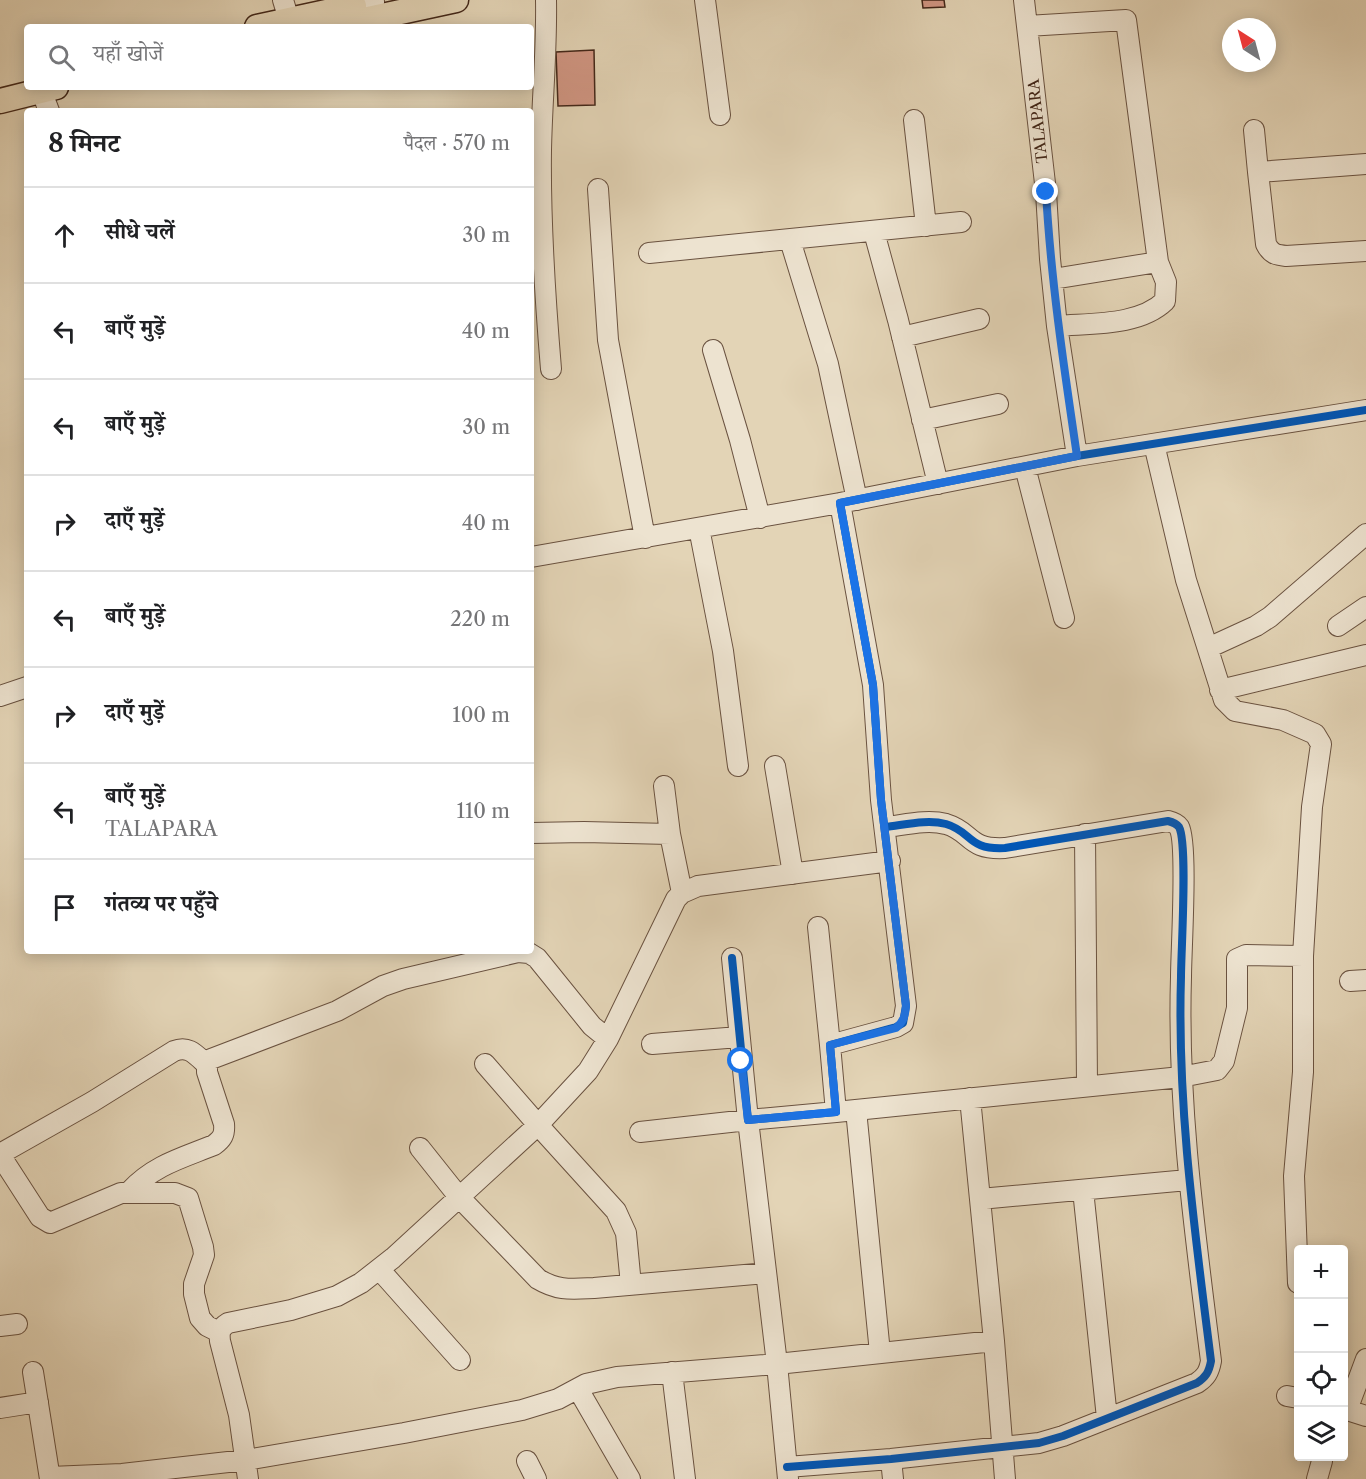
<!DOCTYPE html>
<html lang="hi">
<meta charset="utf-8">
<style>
body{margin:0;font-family:"Libre Caslon Text","Noto Serif Devanagari",serif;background:#f2f2f2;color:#202124}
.controls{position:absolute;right:18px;bottom:18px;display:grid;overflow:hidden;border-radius:6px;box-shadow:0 3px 15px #0003}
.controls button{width:54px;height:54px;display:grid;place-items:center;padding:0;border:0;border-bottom:2px solid #e0e0e0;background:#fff;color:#202124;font:30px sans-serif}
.compass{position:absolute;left:1222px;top:18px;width:54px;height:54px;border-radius:50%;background:#fff;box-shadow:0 3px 15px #0003;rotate:324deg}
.stop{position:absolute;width:18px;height:18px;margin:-14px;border:4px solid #1a73e8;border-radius:50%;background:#fff}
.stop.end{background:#1a73e8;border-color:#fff;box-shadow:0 2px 6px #0008}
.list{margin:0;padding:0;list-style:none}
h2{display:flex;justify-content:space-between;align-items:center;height:78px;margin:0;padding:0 24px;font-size:26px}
h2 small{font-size:20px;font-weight:400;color:#757577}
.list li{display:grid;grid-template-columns:39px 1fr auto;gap:18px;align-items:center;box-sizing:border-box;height:96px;padding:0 24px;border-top:2px solid #e0e0e0}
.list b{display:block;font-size:22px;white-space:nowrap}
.list p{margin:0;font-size:20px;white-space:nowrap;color:#757577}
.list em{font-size:20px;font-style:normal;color:#757577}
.icon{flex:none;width:33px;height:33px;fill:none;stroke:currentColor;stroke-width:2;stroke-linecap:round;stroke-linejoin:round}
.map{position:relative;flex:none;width:1366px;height:1479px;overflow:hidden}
.search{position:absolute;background:#fff;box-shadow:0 3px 15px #0003;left:24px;top:24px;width:510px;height:66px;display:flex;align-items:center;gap:15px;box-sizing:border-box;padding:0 21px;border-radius:6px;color:#757577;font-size:22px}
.panel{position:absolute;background:#fff;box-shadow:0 3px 15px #0003;left:24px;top:108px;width:510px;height:846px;border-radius:6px}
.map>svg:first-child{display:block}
.building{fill:#d19683;stroke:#422618;stroke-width:1.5}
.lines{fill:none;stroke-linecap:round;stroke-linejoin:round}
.minor-casing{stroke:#6a5240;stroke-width:22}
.major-casing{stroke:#422618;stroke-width:27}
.minor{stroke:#ede3d0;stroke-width:20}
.major{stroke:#e3d4b6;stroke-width:24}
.cycleway-casing{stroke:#ede3d0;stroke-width:11}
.cycleway{stroke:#0057b8;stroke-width:8}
.route{stroke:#1a73e8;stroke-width:8}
.labels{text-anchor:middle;stroke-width:5;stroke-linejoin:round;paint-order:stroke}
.street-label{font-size:15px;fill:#422618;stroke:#ede3d0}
</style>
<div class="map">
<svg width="1366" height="1479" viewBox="0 0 1366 1479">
<rect width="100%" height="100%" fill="#e3d4b6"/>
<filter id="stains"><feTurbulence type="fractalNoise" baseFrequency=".00333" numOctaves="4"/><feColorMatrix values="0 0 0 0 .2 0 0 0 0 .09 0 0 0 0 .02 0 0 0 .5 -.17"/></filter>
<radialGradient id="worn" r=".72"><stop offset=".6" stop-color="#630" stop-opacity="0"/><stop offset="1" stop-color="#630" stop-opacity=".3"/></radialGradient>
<path class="building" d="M922,0H944L945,7L923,8Z
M594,50L595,105L558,106L556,52Z"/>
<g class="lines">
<defs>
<path id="minor" d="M283,0L289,20
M373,0L374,2
M546,0C547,50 542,100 541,150C540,223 545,297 551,369
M705,0L720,115
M1024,0L1046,192L1050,259L1057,326L1077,456
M1027,26L1126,20L1158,262L1166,282L1165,301C1139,326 1092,323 1057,326
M41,90L49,111
M914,120L926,226
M1254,130L1258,172
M1366,164L1258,172L1266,244C1271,254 1276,255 1286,256L1366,251
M598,189L608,340L645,538
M874,232L898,320L938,484
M790,240L828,364L857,500
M649,253L961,222
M1053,279L1158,262
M902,337L979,319
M713,350L740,440L760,518
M922,420L998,404
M1154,444L1186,580L1224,700L1235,711L1283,720L1315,734L1321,744L1312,807L1303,956V1072L1294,1176L1298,1283
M1025,467L1064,618
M699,528L723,651L738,766
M531,557L840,503
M1338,626L1366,607
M1208,648L1256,626L1270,617L1366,534
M1220,690L1366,655
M0,696L27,687
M775,766L793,874
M664,786L670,834L682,893
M531,833L584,832L670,834
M1085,834L1087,1085
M818,927L830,1045
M732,958L748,1120L836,1112L830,1045L896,1027L903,1023L906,1006L881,800L873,685L840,503L1077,456L1366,410
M1350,981L1366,980
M652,1044L739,1037
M485,1064L538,1125L616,1211L626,1233L631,1285
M970,1098L994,1341L1005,1479
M856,1110L880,1353
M836,1112L1181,1077L1217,1070L1224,1061L1237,1008V959L1246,955L1303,956
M640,1132L748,1120L777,1364L788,1479
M420,1148L459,1197L538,1279C558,1291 571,1289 594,1288L766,1273
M0,1154L92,1102L174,1051C189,1045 196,1055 207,1065
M0,1155L40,1217L50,1223L121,1193H175L188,1198L203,1247L204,1255L194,1284V1294L200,1318L207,1326L219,1332
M1083,1190L1107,1418
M130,1191C154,1165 182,1158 214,1145C222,1139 225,1135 224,1124L207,1072V1065L211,1059L337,1011L383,986L403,979L518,952L529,953L537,958L592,1026L608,1039
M980,1199L1188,1180
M379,1269L460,1360
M0,1326L17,1324
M33,1372L50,1479
M672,1372L685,1479
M578,1389L630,1479
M1287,1396L1298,1398
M0,1408L38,1402
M1344,1409L1366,1416
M1347,1410L1366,1359
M891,1459L893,1479
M527,1461L536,1479
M787,1467L891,1459L1039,1443L1063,1436L1197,1383C1206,1377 1209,1372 1211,1361C1195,1233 1177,1106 1181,977C1181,952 1188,843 1179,827C1176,823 1172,822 1168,821L1005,848C967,850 973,832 946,824C927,819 904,825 885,827
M50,1477L122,1474L246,1460L404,1433L522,1410L558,1399L586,1384L617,1377L777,1364L994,1341
M248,1479L239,1415L220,1341C219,1332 220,1328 228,1323L291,1310L337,1296L361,1283L393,1258L538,1125L588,1071L608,1039L676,899L682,893L698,886L890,861
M1317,1479L1322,1461"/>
<path id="major" d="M257,27L354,6
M331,27L456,0
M0,101L56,87"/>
</defs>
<use href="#minor" class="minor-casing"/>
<use href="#major" class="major-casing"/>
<use href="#minor" class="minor"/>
<use href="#major" class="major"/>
<defs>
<path id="cycleway" d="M732,958L748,1120L836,1112L830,1045L896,1027L903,1023L906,1006L881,800L873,685L840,503L1077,456L1366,410
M787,1467L891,1459L1039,1443L1063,1436L1197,1383C1206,1377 1209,1372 1211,1361C1195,1233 1177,1106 1181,977C1181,952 1188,843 1179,827C1176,823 1172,822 1168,821L1005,848C967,850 973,832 946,824C927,819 904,825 885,827"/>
</defs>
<use href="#cycleway" class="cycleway-casing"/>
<use href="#cycleway" class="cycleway"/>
</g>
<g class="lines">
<path class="route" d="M741,1061L748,1120L836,1112L830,1045L896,1028C904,1021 905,1016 906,1006L881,800L873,685L840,503L1077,456C1064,368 1051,281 1046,192"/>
</g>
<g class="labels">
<g class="street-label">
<text transform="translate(1038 121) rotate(-96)" y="5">TALAPARA</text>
</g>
</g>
<rect width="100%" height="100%" filter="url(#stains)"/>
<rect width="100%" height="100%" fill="url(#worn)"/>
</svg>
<div class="controls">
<button>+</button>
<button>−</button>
<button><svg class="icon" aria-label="locate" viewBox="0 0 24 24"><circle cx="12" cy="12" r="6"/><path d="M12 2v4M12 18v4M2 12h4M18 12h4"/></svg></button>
<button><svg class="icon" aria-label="layers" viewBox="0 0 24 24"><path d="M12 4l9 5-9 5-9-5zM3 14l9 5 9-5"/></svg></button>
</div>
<svg class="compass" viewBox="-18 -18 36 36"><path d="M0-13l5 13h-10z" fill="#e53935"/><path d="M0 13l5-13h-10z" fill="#757577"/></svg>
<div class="stop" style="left:741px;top:1061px"></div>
<div class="stop end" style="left:1046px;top:192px"></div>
<div class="search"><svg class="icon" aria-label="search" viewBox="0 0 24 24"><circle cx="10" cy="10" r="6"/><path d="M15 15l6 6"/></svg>यहाँ खोजें</div>
<section class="panel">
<h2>8 मिनट<small>पैदल · 570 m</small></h2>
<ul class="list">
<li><svg class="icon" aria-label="ahead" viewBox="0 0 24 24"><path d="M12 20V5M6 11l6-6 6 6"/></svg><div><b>सीधे चलें</b></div><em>30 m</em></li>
<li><svg class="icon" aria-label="left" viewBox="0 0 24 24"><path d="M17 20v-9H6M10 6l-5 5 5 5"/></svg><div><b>बाएँ मुड़ें</b></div><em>40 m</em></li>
<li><svg class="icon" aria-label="left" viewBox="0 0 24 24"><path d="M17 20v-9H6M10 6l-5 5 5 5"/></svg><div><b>बाएँ मुड़ें</b></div><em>30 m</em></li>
<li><svg class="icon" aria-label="right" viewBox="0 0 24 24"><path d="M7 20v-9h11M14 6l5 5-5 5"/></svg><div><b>दाएँ मुड़ें</b></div><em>40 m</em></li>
<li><svg class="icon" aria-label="left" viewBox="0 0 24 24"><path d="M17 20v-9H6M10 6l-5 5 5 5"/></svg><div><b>बाएँ मुड़ें</b></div><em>220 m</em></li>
<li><svg class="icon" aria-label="right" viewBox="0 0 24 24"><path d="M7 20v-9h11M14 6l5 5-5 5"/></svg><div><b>दाएँ मुड़ें</b></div><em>100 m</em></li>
<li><svg class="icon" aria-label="left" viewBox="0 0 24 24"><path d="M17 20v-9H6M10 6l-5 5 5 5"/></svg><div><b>बाएँ मुड़ें</b><p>TALAPARA</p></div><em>110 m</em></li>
<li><svg class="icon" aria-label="arrive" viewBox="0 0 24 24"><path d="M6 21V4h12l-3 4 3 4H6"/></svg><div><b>गंतव्य पर पहुँचे</b></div></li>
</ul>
</section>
</div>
